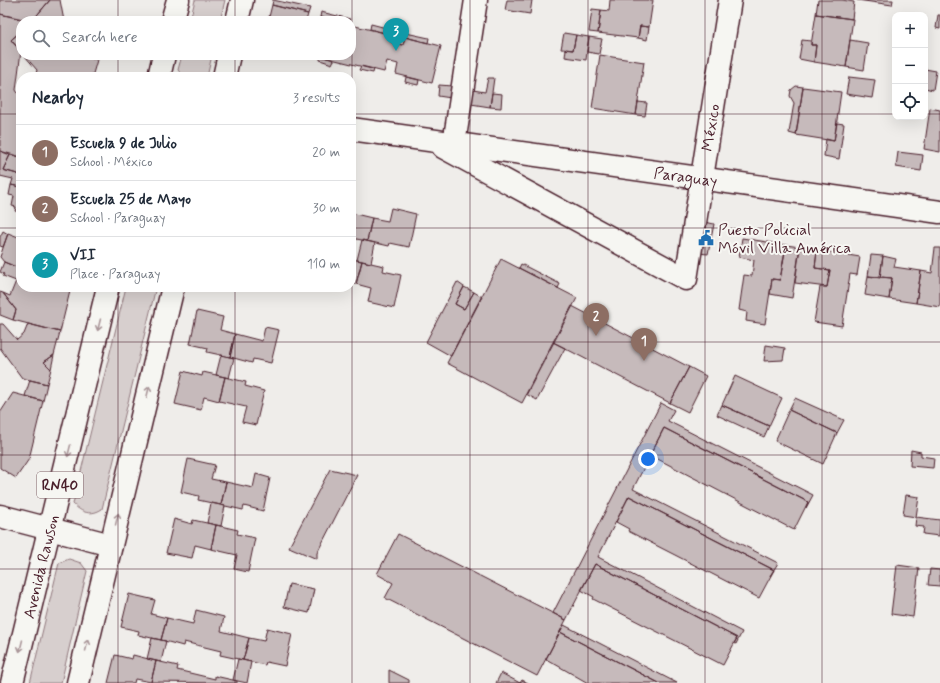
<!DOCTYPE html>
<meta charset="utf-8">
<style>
body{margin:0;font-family:Mynerve,sans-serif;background:#f6f6f7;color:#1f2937}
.controls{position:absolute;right:12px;top:12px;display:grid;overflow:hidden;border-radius:8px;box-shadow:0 4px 16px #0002}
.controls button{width:36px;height:36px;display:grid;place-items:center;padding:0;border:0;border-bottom:1px solid #e0e1e3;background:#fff;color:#1f2937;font:20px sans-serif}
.you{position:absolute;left:648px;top:459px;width:14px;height:14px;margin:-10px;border:3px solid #fff;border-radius:50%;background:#1a73e8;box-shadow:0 0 0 6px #1a73e833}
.badge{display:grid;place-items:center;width:26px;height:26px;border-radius:50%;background:#1f6fb2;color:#fff;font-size:13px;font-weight:700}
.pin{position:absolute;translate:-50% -33px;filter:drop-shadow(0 1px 2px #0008)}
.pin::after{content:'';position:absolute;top:21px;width:14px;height:12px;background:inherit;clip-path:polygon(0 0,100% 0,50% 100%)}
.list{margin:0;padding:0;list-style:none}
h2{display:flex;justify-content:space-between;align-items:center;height:52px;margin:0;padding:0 16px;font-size:17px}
h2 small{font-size:13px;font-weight:400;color:#747a83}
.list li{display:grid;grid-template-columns:26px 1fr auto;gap:12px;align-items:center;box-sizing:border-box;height:56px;padding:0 16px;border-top:1px solid #e0e1e3}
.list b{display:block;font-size:15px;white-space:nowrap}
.list p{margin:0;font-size:13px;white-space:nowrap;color:#747a83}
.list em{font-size:13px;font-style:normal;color:#747a83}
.icon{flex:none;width:22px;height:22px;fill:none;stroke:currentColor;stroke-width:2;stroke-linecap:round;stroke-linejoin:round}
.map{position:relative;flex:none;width:940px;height:683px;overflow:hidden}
.search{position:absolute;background:#fff;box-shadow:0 4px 16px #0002;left:16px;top:16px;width:340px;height:44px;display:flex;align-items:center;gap:10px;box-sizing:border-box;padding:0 14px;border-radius:16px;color:#747a83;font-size:15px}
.panel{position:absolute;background:#fff;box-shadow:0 4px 16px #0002;left:16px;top:72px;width:340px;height:220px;border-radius:16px}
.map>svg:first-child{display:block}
.green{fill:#d7cfce;stroke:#90777c}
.building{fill:#c6babb;stroke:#4a1f2b}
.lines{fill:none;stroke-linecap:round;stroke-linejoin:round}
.minor-casing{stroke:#4a1f2b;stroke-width:25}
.major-casing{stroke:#4a1f2b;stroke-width:25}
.minor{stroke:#f6f6f2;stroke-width:22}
.major{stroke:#f6f6f2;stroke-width:22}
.oneway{stroke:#a99598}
.grid{fill:none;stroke:#4a1f2b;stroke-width:1;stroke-opacity:0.55}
.labels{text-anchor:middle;stroke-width:4;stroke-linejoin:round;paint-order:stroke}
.shield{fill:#f6f6f2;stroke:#7e6067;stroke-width:1}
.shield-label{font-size:15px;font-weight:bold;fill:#4a1f2b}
.street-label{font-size:16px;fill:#4a1f2b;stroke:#f6f6f2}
.poi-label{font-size:16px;fill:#4a1f2b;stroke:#f6f6f2;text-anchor:start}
</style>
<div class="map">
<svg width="940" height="683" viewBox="0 0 940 683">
<rect width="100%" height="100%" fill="#efedea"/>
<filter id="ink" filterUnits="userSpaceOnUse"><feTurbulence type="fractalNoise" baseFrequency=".025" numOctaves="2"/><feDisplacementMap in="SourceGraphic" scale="8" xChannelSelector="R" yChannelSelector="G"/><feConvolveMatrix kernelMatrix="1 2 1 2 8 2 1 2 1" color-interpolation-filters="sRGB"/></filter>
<g filter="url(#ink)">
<path class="green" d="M195,0H225L220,21H190Z
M182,55H212L207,77H184L178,70Z
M126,287H156L102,509C91,516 82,513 73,504Z
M69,559L81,563L87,571L61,683H30L59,563Z"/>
<path class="building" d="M0,0H50L32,21L0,14Z
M50,0H60L64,21H32Z
M273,0L310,8L308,14L272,5Z
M507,0H532L530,14L505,10Z
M610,0H653L649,27L640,26L638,38L598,33L601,10L609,11Z
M818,0H842L854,2L852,19L816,14Z
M857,0H893L892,5Z
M272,5L308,14L306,21H268Z
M592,9L601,10L598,33L589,32Z
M321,12L350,19L349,21H335L320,17Z
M0,14L28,21H21V31L11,40L21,51L16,90L21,98V157L0,151Z
M816,14L853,19L846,67L814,62L816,45H811Z
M938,15H940V29L936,28Z
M320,17L335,21H319Z
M371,24L394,30L393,35L370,29Z
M351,25L393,35L391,42L403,45L405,37L441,46L432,83L396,74L398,64L387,61L384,72L315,55H351Z
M640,26L649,27L647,40L638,38Z
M21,31V52L11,40Z
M406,33L429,38L428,43L405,37Z
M564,33L576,35L573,50L561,49Z
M576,35L589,37L586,60L565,57L566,49L573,50Z
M589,37L602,39L599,54L587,52Z
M802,40L811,41V45H816L814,62L799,59Z
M850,40L868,43L864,70L846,67Z
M24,55H78L97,60L92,77H35L37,70Z
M600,55L644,62L636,115L592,108Z
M320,56L334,60L332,64L320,60Z
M361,66L374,69L373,73L359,70Z
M925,69L936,71L933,90L925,88Z
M406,77L419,80L418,85L405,82Z
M849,77L875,80L872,98L846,94Z
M488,78H494L490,107L471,104L473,90L485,92Z
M439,85L452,86L451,98L438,96Z
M796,86L803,87L796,135L789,133L794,103L790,96L791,90Z
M803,87L841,92L834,141L796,135Z
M492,93L502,94L501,108L490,107Z
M638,102L647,103L645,116L636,115Z
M930,108L940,110V152L924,149Z
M837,123L844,124L839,159L824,156L826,139L834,141Z
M0,151L10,155L3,170L21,175V187L11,185L13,179L0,176Z
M898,152L923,155L921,171L896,167Z
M10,155L21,157V175L3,170Z
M11,185L21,187V213L15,211L16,207L12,206L14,196L9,195Z
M391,208L416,214L409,247L390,243L389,246L367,241L372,218L388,221Z
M351,213L372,218L367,241L351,238Z
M705,222L714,224L708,254L698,253Z
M3,231L8,234L3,247L0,246V237Z
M8,233L21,238V269L4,262L0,257Z
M742,238L786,245L780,280L772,279L765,324L746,321L747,312L739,310L744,275L752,276L754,260L739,257Z
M362,240L375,243L371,263L357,260Z
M786,245L800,247L792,298L770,294L772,279L780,280Z
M800,247L817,250L815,268L830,270L827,287L795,283Z
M935,248H940V307L916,303L921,271L932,273Z
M817,250L860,257L857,275L850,274L842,326L814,322L820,287H827L830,270L815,268Z
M871,255L883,256L880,278L868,276Z
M883,256L896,259L894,267L921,271L916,303L889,299L892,278L880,277Z
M351,259L362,261L356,284L351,283Z
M501,259L577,298L522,403L447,363Z
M362,261L384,266L383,271L401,275L394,308L368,302L371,288L356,284Z
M4,262L21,269V287H71L60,332L13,320L16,310L3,293L10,296L16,281L3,276L4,274L0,272Z
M521,264L560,284L558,288L519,268Z
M868,276L892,278L889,299L865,295Z
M457,282L464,287L455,304L464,309L474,292L482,297L451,356L426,342Z
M308,287H327L326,291Z
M464,287L474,292L464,309L455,304Z
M0,292L3,293L16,310L13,320L0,315Z
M572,306L689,367L670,403L553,342Z
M197,311L223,317L220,330L235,334L230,357L207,352L208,348L190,344Z
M0,324H3L17,340L24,334L28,324L60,332L54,355L44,362L51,369L47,384L22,378L0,348Z
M265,327L279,330L271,363L253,359L252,363L230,357L235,334L262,341Z
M553,342L565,348L537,400L526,394Z
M766,345L785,348L783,360L764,361Z
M54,355L51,369L44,362Z
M221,355L234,358L229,378L216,375Z
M689,367L706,376L688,412L670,403Z
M183,371L202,376L203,372L225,377L219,401L204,397L201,410L175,404Z
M735,376L782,398L769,426L722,405Z
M225,377L246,382L245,386L264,391L256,425L242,422L246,407L219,401Z
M30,380L47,384L43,401L25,396Z
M13,393L43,401L29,459L16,478L0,468V413Z
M795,398L844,420L837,433L789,410Z
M661,403L674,410L668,421L813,495L806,508L808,502L664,428L633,489L778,563L770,576L774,570L629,496L598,557L742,632L736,644L734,643L737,638L595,564L566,620L553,613Z
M722,405L769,426L764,437L717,415Z
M789,410L837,433L823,464L775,441Z
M664,428L808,502L794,530L650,455Z
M911,450L921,452V456L934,458L933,468L910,466Z
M188,459L215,465L211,479L226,482L221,505L198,500L199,496L181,492Z
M330,469L357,475L317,553V559L289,547Z
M256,474L270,478L263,511L244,506L243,510L221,505L226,482L253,488Z
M906,495L919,497L916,517L903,515Z
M629,496L774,570L759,598L628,531L629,529L616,522Z
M211,503L225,506L221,526L207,523Z
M916,517L940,520L939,536L923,534L924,527L915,526Z
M174,519L192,524L193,520L216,525L211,549L195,545L192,558L166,553Z
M216,525L238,530L237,534L255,538L248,572L234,569L237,555L211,549Z
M398,534L566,620L537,676L385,598L393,583L377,574Z
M595,564L737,638L723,665L593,599L594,597L581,590Z
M897,565L919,568L913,617L891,614Z
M930,569L940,570V586L928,585Z
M289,584L314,589L309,613L284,607Z
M129,594L155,600L151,614L167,618L161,640L138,635L139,631L121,627Z
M196,610L224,617L221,631L249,638L243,660L220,655L221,651L184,642L183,646L161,640L167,618L193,624Z
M564,625L677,683H659L560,632Z
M267,628L292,634L285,666L266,662L265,665L243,660L249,638L264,641Z
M560,632L659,683H588L546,659Z
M152,638L166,641L161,662L147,659Z
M115,655L132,659L133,655L156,661L151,682L135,679L134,683H108Z
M238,659L251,662L247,683L233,680Z
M156,661L178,666L177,670L215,679V676L237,681V683L151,682Z
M389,670L409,680V683H389Z
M501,673L520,683L522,680L528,683H496Z"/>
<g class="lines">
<defs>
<g id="minor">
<path id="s1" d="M351,129L940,212"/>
<path d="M454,144L476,0"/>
<path id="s2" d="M443,147L686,279L730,0"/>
<path d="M0,516L111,545"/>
</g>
<g id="major">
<path d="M172,21L178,0"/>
<path d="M237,21L242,0"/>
<path d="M159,77L164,55"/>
<path d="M224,77L229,55"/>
<path id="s3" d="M12,683L108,287"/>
<path d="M78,683L173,287"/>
</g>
</defs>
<use href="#minor" class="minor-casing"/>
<use href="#major" class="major-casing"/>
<use href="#minor" class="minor"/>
<use href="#major" class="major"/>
</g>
<defs><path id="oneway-shaft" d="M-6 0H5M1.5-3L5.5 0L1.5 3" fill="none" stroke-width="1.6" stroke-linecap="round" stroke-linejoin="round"/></defs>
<g class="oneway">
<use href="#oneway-shaft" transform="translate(99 325) rotate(104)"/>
<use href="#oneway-shaft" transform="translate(148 392) rotate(-76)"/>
<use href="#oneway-shaft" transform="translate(69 451) rotate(104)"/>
<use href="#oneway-shaft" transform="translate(117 519) rotate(-76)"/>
<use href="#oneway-shaft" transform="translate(87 645) rotate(-76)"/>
<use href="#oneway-shaft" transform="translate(21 646) rotate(104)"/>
</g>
</g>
<path class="grid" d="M118,0V21M235,0V21M352,0V683M470,0V683M588,0V683M705,0V683M822,0V683M118,55V77M235,55V77M0,114H21M351,114H895M925,114H940M0,228H21M351,228H940M118,287V683M235,287V683M0,342H940M0,455H940M0,569H940"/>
<defs>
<symbol id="civic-bare" viewBox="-9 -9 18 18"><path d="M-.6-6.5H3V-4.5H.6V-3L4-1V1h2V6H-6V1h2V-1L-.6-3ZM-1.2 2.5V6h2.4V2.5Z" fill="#1f6fb2" stroke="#f6f6f2" stroke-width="2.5" paint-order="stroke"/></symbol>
</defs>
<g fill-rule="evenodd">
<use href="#civic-bare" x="695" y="227" width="22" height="22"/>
</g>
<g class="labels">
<rect class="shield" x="37" y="472" width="46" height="26" rx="3"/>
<g class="shield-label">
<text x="60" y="490">RN40</text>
</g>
<g class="street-label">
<text dy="6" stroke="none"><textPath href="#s2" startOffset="430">México</textPath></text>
<text dy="6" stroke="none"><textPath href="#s1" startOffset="338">Paraguay</textPath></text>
<text dy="6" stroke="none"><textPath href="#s3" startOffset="120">Avenida Rawson</textPath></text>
</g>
<g class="poi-label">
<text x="718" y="235">Puesto Policial<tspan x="718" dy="18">Móvil Villa América</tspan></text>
</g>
</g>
</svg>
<div class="controls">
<button>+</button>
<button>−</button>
<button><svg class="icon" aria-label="locate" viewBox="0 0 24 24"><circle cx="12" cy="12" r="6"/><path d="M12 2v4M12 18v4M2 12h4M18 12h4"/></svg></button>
</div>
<div class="you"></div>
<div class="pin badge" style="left:644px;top:361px;background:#8d6e63">1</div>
<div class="pin badge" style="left:596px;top:336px;background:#8d6e63">2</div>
<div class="pin badge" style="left:396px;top:51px;background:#0f9aa8">3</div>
<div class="search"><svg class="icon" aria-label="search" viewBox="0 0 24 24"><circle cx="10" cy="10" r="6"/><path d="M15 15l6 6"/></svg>Search here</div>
<section class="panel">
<h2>Nearby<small>3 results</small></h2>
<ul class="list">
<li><span class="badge" style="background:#8d6e63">1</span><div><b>Escuela 9 de Julio</b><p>School · México</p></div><em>20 m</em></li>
<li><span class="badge" style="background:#8d6e63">2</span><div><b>Escuela 25 de Mayo</b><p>School · Paraguay</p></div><em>30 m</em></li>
<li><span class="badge" style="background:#0f9aa8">3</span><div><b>VII</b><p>Place · Paraguay</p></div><em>110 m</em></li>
</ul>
</section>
</div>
